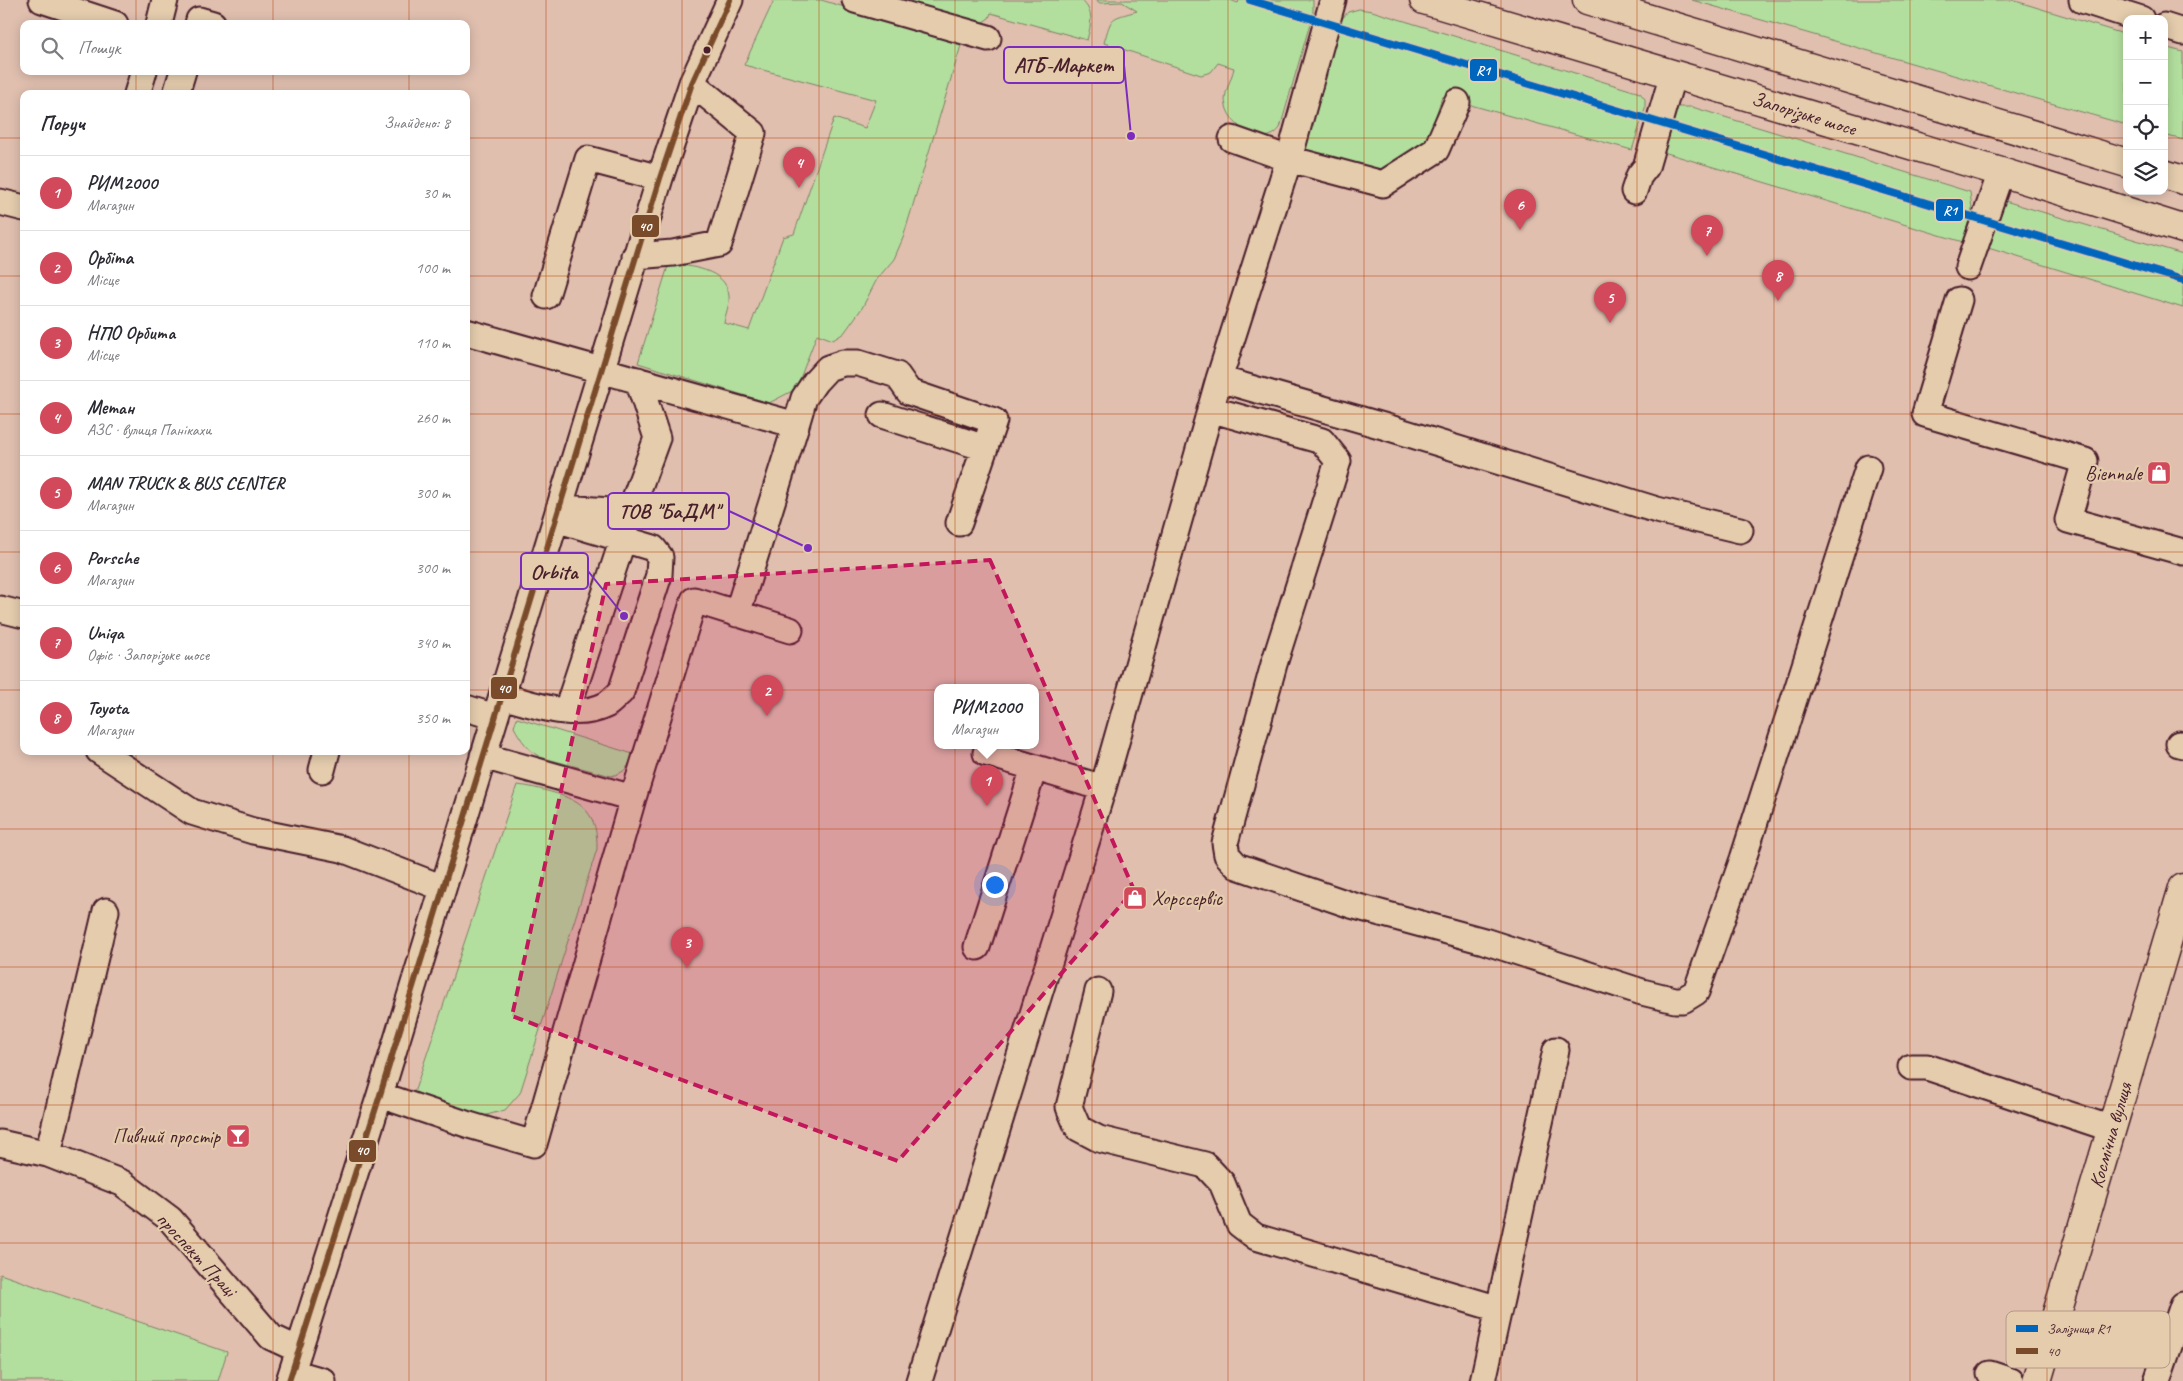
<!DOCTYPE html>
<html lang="uk">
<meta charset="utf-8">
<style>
body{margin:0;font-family:Caveat,sans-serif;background:#f2f2f3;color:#2b2b33}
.controls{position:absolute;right:15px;top:15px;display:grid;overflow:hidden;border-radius:10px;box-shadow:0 2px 12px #0003}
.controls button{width:45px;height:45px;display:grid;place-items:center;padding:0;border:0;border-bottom:1px solid #e1e1e2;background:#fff;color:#2b2b33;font:25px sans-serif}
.you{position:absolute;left:994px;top:884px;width:18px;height:18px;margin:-12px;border:4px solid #fff;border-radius:50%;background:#1a73e8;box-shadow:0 0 0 8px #1a73e833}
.badge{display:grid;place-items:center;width:32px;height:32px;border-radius:50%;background:#d1495b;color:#fff;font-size:16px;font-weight:700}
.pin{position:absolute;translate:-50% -41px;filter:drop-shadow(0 1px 2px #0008)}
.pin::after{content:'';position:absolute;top:26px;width:18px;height:15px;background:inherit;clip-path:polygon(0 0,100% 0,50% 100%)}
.popup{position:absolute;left:934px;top:684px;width:105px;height:65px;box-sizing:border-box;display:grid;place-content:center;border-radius:10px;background:#fff;filter:drop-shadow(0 1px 4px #0005);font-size:16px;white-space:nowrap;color:#7c7c81}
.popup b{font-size:19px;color:#2b2b33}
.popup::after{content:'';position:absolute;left:50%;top:100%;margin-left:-10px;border:10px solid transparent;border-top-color:#fff}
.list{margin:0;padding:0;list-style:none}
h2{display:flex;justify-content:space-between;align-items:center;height:65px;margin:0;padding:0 20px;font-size:21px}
h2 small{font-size:16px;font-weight:400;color:#7c7c81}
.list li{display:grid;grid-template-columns:32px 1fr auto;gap:15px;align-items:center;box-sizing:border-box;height:75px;padding:0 20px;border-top:1px solid #e1e1e2}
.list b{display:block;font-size:19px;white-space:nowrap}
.list p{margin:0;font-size:16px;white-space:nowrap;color:#7c7c81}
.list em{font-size:16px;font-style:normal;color:#7c7c81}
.icon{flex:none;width:28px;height:28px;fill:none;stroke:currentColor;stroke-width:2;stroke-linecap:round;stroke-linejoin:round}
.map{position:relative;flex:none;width:2183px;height:1381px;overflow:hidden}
.search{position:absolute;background:#fff;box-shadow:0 2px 12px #0003;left:20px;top:20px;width:450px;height:55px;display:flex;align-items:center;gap:12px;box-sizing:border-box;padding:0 18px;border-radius:10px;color:#7c7c81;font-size:19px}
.panel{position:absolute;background:#fff;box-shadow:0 2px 12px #0003;left:20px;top:90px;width:450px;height:665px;border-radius:10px}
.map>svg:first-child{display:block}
.green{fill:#b2df9e;stroke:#7e7f64}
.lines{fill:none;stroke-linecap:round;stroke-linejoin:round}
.minor-casing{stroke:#4a1f2b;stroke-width:29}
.major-casing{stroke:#4a1f2b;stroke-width:31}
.minor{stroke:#e4ccad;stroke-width:25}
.major{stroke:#e4ccad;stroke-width:28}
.bus-1-casing{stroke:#e4ccad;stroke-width:10}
.bus-1{stroke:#7a4b2a;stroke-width:6}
.rail-1-casing{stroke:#e4ccad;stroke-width:11}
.rail-1{stroke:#0065bd;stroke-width:8}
.marked{fill:#c2185b;fill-opacity:0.2;stroke:#c2185b;stroke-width:4;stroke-dasharray:10 6;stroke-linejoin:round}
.grid{fill:none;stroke:#b94815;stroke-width:1;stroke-opacity:0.55}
.bus-dot{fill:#4a1f2b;stroke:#e4ccad;stroke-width:2}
.labels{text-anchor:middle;stroke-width:4.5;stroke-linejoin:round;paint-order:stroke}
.street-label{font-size:20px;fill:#4a1f2b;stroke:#e4ccad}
.poi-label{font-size:20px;fill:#4a1f2b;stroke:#e4ccad;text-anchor:end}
.key{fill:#e4ccad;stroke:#b69886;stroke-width:1}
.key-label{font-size:14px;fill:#4a1f2b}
.leader{fill:none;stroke:#7b2cbf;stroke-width:2}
.callout-dot{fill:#7b2cbf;stroke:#e4ccad;stroke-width:2}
.callout{fill:#e4ccad;stroke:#7b2cbf;stroke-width:2}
.callout-label{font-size:21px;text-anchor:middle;font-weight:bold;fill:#4a1f2b}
.line-badge{stroke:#e4ccad;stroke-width:2}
.badge-label{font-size:14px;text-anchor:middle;font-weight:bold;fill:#fff}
</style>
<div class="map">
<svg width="2183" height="1381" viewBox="0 0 2183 1381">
<rect width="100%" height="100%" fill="#e0bfaf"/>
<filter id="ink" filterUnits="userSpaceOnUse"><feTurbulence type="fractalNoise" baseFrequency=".02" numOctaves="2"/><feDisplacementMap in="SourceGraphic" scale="10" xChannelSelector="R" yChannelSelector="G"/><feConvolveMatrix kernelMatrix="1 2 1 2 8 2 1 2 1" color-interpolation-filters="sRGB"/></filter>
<g filter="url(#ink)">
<path class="green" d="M774,0H821L962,42L903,238L894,259L877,279L862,308L844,333L833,340L817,334L796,389L769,403L638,363L669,263C690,267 726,268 729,296C730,304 725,315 724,323L749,330L783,237L794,234L834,118L865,128L876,100L744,65Z
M895,0H1081C1095,12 1091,24 1087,40L991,13L989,18L980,24Z
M1096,0H1230L1238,3L1239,0H1313V13L1280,128C1264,150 1231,127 1226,106C1222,95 1232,79 1234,68L1218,63L1211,72L1201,75L1104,43C1112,15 1110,19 1137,11L1122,2L1100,3Z
M1692,0H2012L2127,35V125Z
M1359,9L1372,11L1640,93L1645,99V109L1632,150L1442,97L1422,159L1407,176L1296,152L1339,22L1348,12Z
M2164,47L2183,52V140L2164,135Z
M1676,107H1692L1970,192L1972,209L1963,242L1660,151Z
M2005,201L2183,254V308L1985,247L1996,205Z
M517,718L633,754C629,767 625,773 611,776L540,757C528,750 521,740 514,727Z
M517,785C529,786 540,789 551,792C583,801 598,814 597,849L520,1093L505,1110L483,1116L413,1096Z
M0,1274L227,1352L218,1381H0Z"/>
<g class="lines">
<defs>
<path id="minor" d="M42,0L115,24
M855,0L988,38
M2082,0L2141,19
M159,24L165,0
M198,24L199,20L213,24
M2164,26L2183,32
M137,94L144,71
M176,94L183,71
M1232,139L1289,159L1383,184L1436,150L1457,102
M1634,191L1639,176L1646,167L1673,74
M0,202L24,208
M635,256L673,253L719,244L753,133L692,83
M1968,267L2001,172
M546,296L588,159L660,178
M1959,300L1925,414L2085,461L2068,520L2183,552
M466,332L796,425L737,614
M1219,379L1383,426L1657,510L1740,530
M1210,409L1322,441L1338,461L1274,664L1225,843L1227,855L1237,866L1351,905L1484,941L1642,992L1675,1000H1683L1696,992L1743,859L1868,468
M882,415L985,448
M796,425L804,398L815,382L828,368L843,363H858L897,375L909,392L994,421L959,523
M559,508L630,512L657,438L638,380
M0,609L24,615
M502,696C533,704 575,721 606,705C611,702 616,696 621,692L659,575L660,557L653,548L556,519
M466,708L495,717
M567,710L623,539
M2179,744L2183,745
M99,751L192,812L253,831L342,849L443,888
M986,753L1103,788
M483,756L633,798
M322,770L327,751
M977,947L1034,768
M1098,991L1069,1107L1078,1128L1099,1139L1205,1165L1222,1183L1239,1224L1256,1237L1499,1309
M1911,1067H1927L2112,1129
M380,1095L469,1125L534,1144L633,798L694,600L790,630
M0,1143L48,1154L122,1183L170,1219L271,1337L299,1350
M48,1154L106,911
M292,1372L323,1381
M1990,1374L2011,1381
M289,1381L380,1095L660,178L692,83L730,0
M919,1381L1103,788L1219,379L1289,159L1333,0
M1483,1381L1556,1050
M2157,1381L2183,1305"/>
<path id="major" d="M1424,0L2001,172L2183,229
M1587,0L2127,163
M2164,174L2183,180
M2037,1381L2183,888"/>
</defs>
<use href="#minor" class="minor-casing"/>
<use href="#major" class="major-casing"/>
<use href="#minor" class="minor"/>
<use href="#major" class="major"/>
<defs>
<path id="bus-1" d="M289,1381L380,1095L660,178L692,83L730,0"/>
</defs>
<use href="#bus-1" class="bus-1-casing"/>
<use href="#bus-1" class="bus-1"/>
<defs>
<path id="rail-1" d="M1250,0L2183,280"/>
</defs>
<use href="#rail-1" class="rail-1-casing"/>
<use href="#rail-1" class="rail-1"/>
</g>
</g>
<path class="marked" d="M990,560L1134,890L898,1161L512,1016L606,584Z"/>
<path class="grid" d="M136,0V24M273,0V24M409,0V24M546,0V1381M682,0V1381M819,0V1381M955,0V1381M1092,0V1381M1228,0V1381M1364,0V1381M1501,0V1381M1637,0V1381M1774,0V1381M1910,0V1381M2047,0V1381M136,71V94M273,71V94M409,71V94M0,138H24M466,138H2127M2164,138H2183M0,276H24M466,276H2183M0,414H24M466,414H2183M0,552H24M466,552H2183M0,690H24M466,690H2183M136,751V1381M273,751V1381M409,751V1381M0,829H2183M0,967H2183M0,1105H2183M0,1243H2183"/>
<defs>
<symbol id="shop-square" viewBox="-11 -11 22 22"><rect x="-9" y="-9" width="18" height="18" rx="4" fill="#d1495b" stroke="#e4ccad"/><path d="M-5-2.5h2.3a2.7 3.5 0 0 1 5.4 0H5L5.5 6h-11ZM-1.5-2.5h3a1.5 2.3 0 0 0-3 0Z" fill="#fff"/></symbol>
<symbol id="bar-square" viewBox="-11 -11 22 22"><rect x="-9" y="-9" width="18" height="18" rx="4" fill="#d1495b" stroke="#e4ccad"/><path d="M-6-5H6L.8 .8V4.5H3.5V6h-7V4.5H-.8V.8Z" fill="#fff"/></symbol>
</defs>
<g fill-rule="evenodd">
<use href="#shop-square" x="2145" y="459" width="28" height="28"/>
<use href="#shop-square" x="1121" y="884" width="28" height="28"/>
<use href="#bar-square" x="224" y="1122" width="28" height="28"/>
</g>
<circle class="bus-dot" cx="707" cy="50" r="4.5"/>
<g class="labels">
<g class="street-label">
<text transform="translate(1804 113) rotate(17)" y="7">Запорізьке шосе</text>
<text transform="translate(2110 1135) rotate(-74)" y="7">Космічна вулиця</text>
<text transform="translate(197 1254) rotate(47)" y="7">проспект Праці</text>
</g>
<g class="poi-label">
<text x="2142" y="480">Biennale</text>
<text x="1152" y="905" text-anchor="start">Хорссервіс</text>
<text x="220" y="1143">Пивний простір</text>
</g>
</g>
<rect x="2006" y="1311" width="164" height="57" rx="8" class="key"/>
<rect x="2016" y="1325" width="22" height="7" fill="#0065bd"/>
<rect x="2016" y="1348" width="22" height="6" fill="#7a4b2a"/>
<g class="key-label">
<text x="2047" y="1333">Залізниця R1</text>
<text x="2047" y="1356">40</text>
</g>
<path class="leader" d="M1131 136L1124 65M808 548L729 511M624 616L588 571"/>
<g class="callout-dot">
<circle cx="1131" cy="136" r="5"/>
<circle cx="808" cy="548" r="5"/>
<circle cx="624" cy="616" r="5"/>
</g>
<g class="callout">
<rect x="1004" y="47" width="120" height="36" rx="5"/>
<rect x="608" y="493" width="121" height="36" rx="5"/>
<rect x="521" y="553" width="67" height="36" rx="5"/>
</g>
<g class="callout-label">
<text x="1064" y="72">АТБ-Маркет</text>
<text x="669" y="518">ТОВ "БаДМ"</text>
<text x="554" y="579">Orbita</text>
</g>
<g class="line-badge">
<rect x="1469" y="58" width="29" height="24" rx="5" fill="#0065bd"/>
<rect x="1935" y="198" width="29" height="24" rx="5" fill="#0065bd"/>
<rect x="631" y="214" width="29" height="24" rx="5" fill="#7a4b2a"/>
<rect x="490" y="676" width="28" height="24" rx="5" fill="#7a4b2a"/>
<rect x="348" y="1139" width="29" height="24" rx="5" fill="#7a4b2a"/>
</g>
<g class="badge-label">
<text x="1483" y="75">R1</text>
<text x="1950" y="215">R1</text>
<text x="645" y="231">40</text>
<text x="504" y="693">40</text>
<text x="362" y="1155">40</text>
</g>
</svg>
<div class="controls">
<button>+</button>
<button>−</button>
<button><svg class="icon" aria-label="locate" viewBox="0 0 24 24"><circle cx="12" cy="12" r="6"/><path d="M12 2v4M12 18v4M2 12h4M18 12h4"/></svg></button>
<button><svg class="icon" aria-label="layers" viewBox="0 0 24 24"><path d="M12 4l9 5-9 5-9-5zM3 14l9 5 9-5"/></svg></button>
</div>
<div class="you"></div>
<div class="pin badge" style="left:987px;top:806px">1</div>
<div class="popup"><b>РИМ2000</b>Магазин</div>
<div class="pin badge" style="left:767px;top:716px">2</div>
<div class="pin badge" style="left:687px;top:968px">3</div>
<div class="pin badge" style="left:799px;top:188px">4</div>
<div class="pin badge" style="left:1610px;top:323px">5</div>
<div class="pin badge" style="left:1520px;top:230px">6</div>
<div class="pin badge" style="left:1707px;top:256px">7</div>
<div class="pin badge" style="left:1778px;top:301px">8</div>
<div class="search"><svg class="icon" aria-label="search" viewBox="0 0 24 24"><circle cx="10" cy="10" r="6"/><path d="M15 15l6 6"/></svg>Пошук</div>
<section class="panel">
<h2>Поруч<small>Знайдено: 8</small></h2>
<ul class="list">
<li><span class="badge">1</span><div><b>РИМ2000</b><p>Магазин</p></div><em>30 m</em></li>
<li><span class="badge">2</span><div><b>Орбіта</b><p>Місце</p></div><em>100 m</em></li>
<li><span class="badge">3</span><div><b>НПО Орбита</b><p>Місце</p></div><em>110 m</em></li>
<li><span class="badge">4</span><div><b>Метан</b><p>АЗС · вулиця Панікахи</p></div><em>260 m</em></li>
<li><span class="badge">5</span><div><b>MAN TRUCK &amp; BUS CENTER</b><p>Магазин</p></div><em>300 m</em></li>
<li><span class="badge">6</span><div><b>Porsche</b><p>Магазин</p></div><em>300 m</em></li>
<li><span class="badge">7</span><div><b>Uniqa</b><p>Офіс · Запорізьке шосе</p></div><em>340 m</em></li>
<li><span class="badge">8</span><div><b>Toyota</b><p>Магазин</p></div><em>350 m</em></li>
</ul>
</section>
</div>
